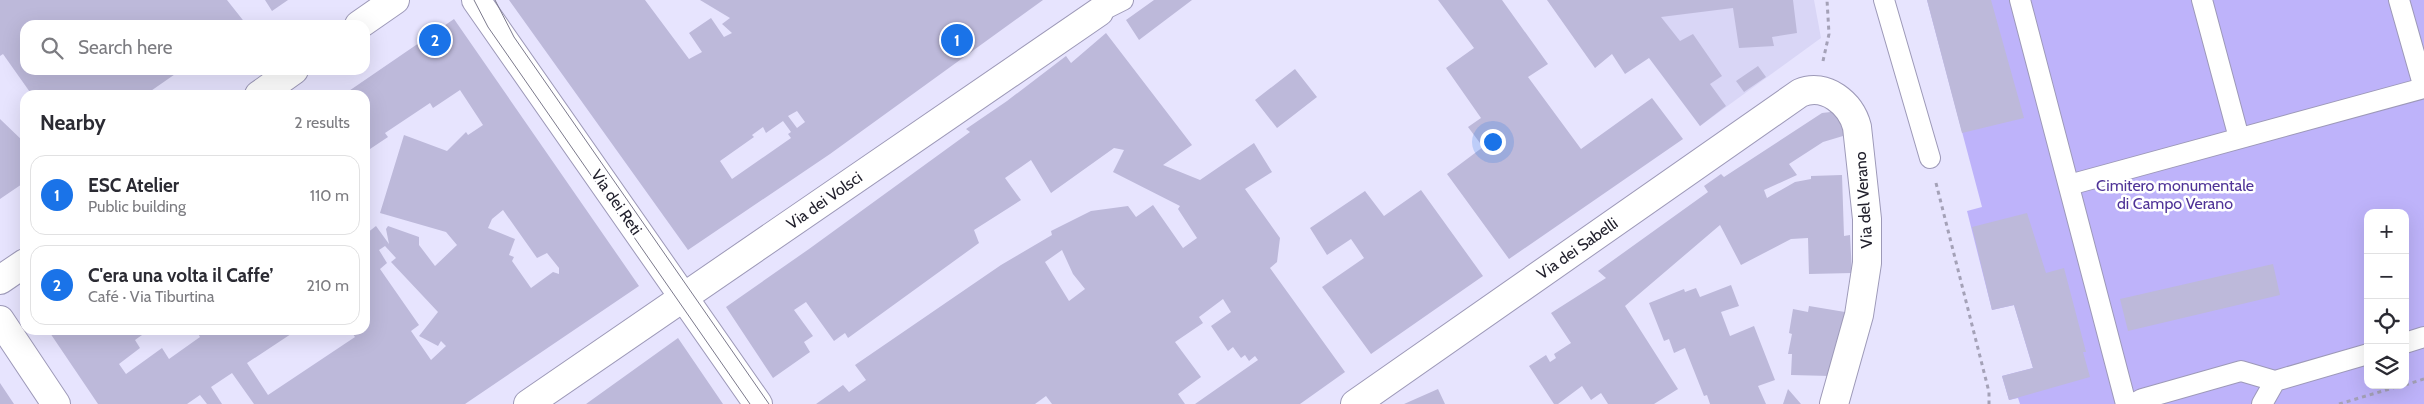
<!DOCTYPE html>
<meta charset="utf-8">
<style>
body{margin:0;font-family:Cabin,sans-serif;background:#f2f2f3;color:#2b2b33}
.controls{position:absolute;right:15px;bottom:15px;display:grid;overflow:hidden;border-radius:10px;box-shadow:0 5px 20px #0002}
.controls button{width:45px;height:45px;display:grid;place-items:center;padding:0;border:0;border-bottom:1px solid #e1e1e2;background:#fff;color:#2b2b33;font:25px sans-serif}
.you{position:absolute;left:1492px;top:141px;width:18px;height:18px;margin:-12px;border:4px solid #fff;border-radius:50%;background:#1a73e8;box-shadow:0 0 0 8px #1a73e833}
.badge{display:grid;place-items:center;width:32px;height:32px;border-radius:50%;background:#1a73e8;color:#fff;font-size:16px;font-weight:700}
.pin{position:absolute;translate:-50% -50%;border:2px solid #fff;box-shadow:0 1px 5px #0006}
.list{margin:0;padding:0;list-style:none}
h2{display:flex;justify-content:space-between;align-items:center;height:65px;margin:0;padding:0 20px;font-size:21px}
h2 small{font-size:16px;font-weight:400;color:#7c7c81}
.list li{display:grid;grid-template-columns:32px 1fr auto;gap:15px;align-items:center;box-sizing:border-box;height:80px;margin:0 10px 10px;padding:0 10px;border:1px solid #e1e1e2;border-radius:15px}
.list b{display:block;font-size:19px;white-space:nowrap}
.list p{margin:0;font-size:16px;white-space:nowrap;color:#7c7c81}
.list em{font-size:16px;font-style:normal;color:#7c7c81}
.icon{flex:none;width:28px;height:28px;fill:none;stroke:currentColor;stroke-width:2;stroke-linecap:round;stroke-linejoin:round}
.map{position:relative;flex:none;width:2424px;height:404px;overflow:hidden}
.search{position:absolute;background:#fff;box-shadow:0 5px 20px #0002;left:20px;top:20px;width:350px;height:55px;display:flex;align-items:center;gap:12px;box-sizing:border-box;padding:0 18px;border-radius:15px;color:#7c7c81;font-size:19px}
.panel{position:absolute;background:#fff;box-shadow:0 5px 20px #0002;left:20px;top:90px;width:350px;height:245px;border-radius:15px}
.map>svg:first-child{display:block}
.built{fill:#d9d6f6}
.green{fill:#beb3fa;fill-rule:evenodd}
.building{fill:#bdb9da;fill-rule:evenodd}
.lines{fill:none;stroke-linecap:round;stroke-linejoin:round}
.service-casing{stroke:#9d99b8;stroke-width:22}
.minor-casing{stroke:#9d99b8;stroke-width:30}
.tertiary-casing{stroke:#9d99b8;stroke-width:30}
.secondary-casing{stroke:#9d99b8;stroke-width:30}
.path{stroke:#a4a1b7;stroke-width:3;stroke-dasharray:4 4;stroke-linecap:butt}
.service{stroke:#fff;stroke-width:20}
.minor{stroke:#fff;stroke-width:28}
.tertiary{stroke:#fff;stroke-width:28}
.secondary{stroke:#fff;stroke-width:28}
.tram{stroke:#7b798c;stroke-width:1}
.labels{text-anchor:middle;stroke-width:5;stroke-linejoin:round;paint-order:stroke}
.park-label{font-size:16px;fill:#4f3397;stroke:#fff}
.street-label{font-size:16px;fill:#22212d;stroke:#fff}
</style>
<div class="map">
<svg width="2424" height="404" viewBox="0 0 2424 404">
<rect width="100%" height="100%" fill="#e7e4fe"/>
<path class="built" d="M1623,0H1814L1821,38L1700,126Z"/>
<path class="green" d="M1927,0H2424V404H2020L2018,398L2009,400L2002,376L2033,368L2014,305L1992,310L1967,211L1982,207ZM2368,213H2405V385H2368Z"/>
<path class="building" d="M0,0H227L246,24L25,25V70H181L145,95H32L3,54L0,56Z
M265,0H288L272,11Z
M509,0H645L689,59L702,52L689,33L711,18L724,37L732,33L722,24L730,18L700,0H1043L830,154L688,250ZM797,111L805,122L797,128L788,116ZM783,121L791,132L788,134L791,138L732,179L720,161L754,137L752,135L763,127L766,133Z
M1154,0H1192L1139,40L1126,20Z
M1438,0H1502L1548,64L1528,77L1581,149L1652,98L1683,139L1509,259L1447,174L1483,147L1468,127L1481,118L1446,68L1474,48Z
M1547,0H1793L1797,33L1772,37L1774,46L1739,48L1733,8L1661,17L1680,41L1693,34L1722,76L1710,84L1726,106L1700,126L1649,58L1625,74L1612,54L1595,68Z
M1927,0H1991L2024,118L1962,133Z
M454,19L639,286L465,404H254L232,373L211,387L222,404H207L200,395L187,404H98L48,330H149L135,340L140,348L119,364L126,374L162,348L169,359L200,337L196,330H297L247,363L268,395L355,337L350,330H365V230L367,233L376,226L389,244L386,229L388,226L419,237V245L435,266L457,245L446,232L380,213L404,135L447,151L466,132L468,135L483,125L460,90L433,108L430,103L385,133L388,137L370,149L367,145L365,146V95H343ZM503,210L537,258L547,253L559,268V274L553,272L531,288L512,261L514,257L509,255L515,239L488,228L492,219ZM385,246L396,258L391,262L438,312L419,336L438,346L441,341L446,346L431,360L411,331L419,325L380,269L387,263L379,250Z
M1106,33L1192,145L1163,165L1200,180L1254,143L1272,172L1245,189L1280,238L1277,262L1270,268L1345,372L1300,404H1195L1258,360L1255,356L1249,361L1245,355L1241,358L1233,347L1228,351L1211,326L1231,312L1223,299L1199,317L1203,323L1175,342L1201,377L1178,394L1185,404H1052L1046,396L1035,404H816L843,385L849,392L866,380L855,365L1001,265L1052,235L1051,231L1091,211L1128,206L1136,217L1153,205L1183,248L1197,238L1178,209L1180,206L1113,172L1124,150L1114,148L1051,193L1031,160L1005,178L1021,200L974,230L979,243L848,338L845,333L834,341L806,302L794,310L813,336L804,342L810,352L773,378L726,307L809,249L970,132L966,129L1007,101L1066,56L1071,63ZM1062,250L1073,274L1085,289L1069,301L1045,262Z
M1758,66L1766,77L1744,92L1736,81Z
M1295,69L1317,97L1277,128L1255,100Z
M1839,111L1843,116V136L1823,142L1789,164L1797,175L1764,190L1767,198L1795,182L1811,179V176L1842,175L1844,236L1850,235L1852,273L1809,274L1808,238L1791,239L1741,265L1720,225L1625,306L1678,389L1654,404H1608L1601,393L1591,400L1582,386L1558,404H1554L1529,366L1546,355L1550,362L1556,358L1554,354L1571,343L1551,313L1606,278L1598,271L1708,192L1704,186L1721,174L1724,177L1822,113Z
M0,119L25,143V182L0,199Z
M1421,190L1483,276L1371,354L1322,287L1364,258L1351,239L1327,255L1310,228L1365,191L1384,216Z
M2027,213L2046,273L2064,268L2086,352H2083L2090,377L2009,400L2002,376L2033,368L2014,305L1992,310L1972,227Z
M2273,264L2280,295L2128,331L2120,299Z
M1731,285L1739,306L1721,312L1730,336L1754,326L1775,380L1758,386L1766,404H1710L1707,395L1704,396L1685,348L1674,353L1669,339L1664,341L1649,303L1684,289L1685,292L1696,288L1700,297Z
M1809,306L1845,312L1830,376L1791,375L1792,354H1788L1792,334L1789,333L1793,309L1808,312Z
M678,338L723,404H586Z
M0,383L14,404H0Z
M1438,389L1445,404H1404Z
M1788,389L1801,404H1783Z"/>
<g class="lines">
<defs>
<path id="service" d="M1884,0L1930,158
M2020,0L2126,404
M2202,0L2239,138
M2399,0L2424,88
M1099,12L1123,0
M2069,185L2424,88
M2405,343L2424,337
M2133,404L2142,399L2241,371L2275,381L2368,354
M2262,404L2275,381"/>
<path id="minor" d="M0,320L56,404
M528,404L1099,12
M1355,404L1800,93C1826,82 1851,104 1857,127L1867,219V263L1859,315L1834,404"/>
<path id="tertiary" d="M476,0L758,404"/>
<path id="secondary" d="M359,25L395,0
M259,95L294,70
M0,280L25,263"/>
</defs>
<use href="#service" class="service-casing"/>
<use href="#minor" class="minor-casing"/>
<use href="#tertiary" class="tertiary-casing"/>
<use href="#secondary" class="secondary-casing"/>
<path class="path" d="M1823,61L1829,34L1827,0
M1936,183L1989,392V404
M2405,385L2424,379
M2339,404L2403,385"/>
<use href="#service" class="service"/>
<use href="#minor" class="minor"/>
<use href="#tertiary" class="tertiary"/>
<use href="#secondary" class="secondary"/>
<path class="tram" d="M474,0L488,27L750,404
M495,0L514,37L769,404"/>
</g>
<g class="labels">
<g class="park-label">
<text x="2175" y="191">Cimitero monumentale<tspan x="2175" dy="18">di Campo Verano</tspan></text>
</g>
<g class="street-label">
<text transform="translate(824 200) rotate(-35)" y="6">Via dei Volsci</text>
<text transform="translate(1863 200) rotate(-94)" y="6">Via del Verano</text>
<text transform="translate(617 202) rotate(55)" y="6">Via dei Reti</text>
<text transform="translate(1577 248) rotate(-35)" y="6">Via dei Sabelli</text>
</g>
</g>
</svg>
<div class="controls">
<button>+</button>
<button>−</button>
<button><svg class="icon" aria-label="locate" viewBox="0 0 24 24"><circle cx="12" cy="12" r="6"/><path d="M12 2v4M12 18v4M2 12h4M18 12h4"/></svg></button>
<button><svg class="icon" aria-label="layers" viewBox="0 0 24 24"><path d="M12 4l9 5-9 5-9-5zM3 14l9 5 9-5"/></svg></button>
</div>
<div class="you"></div>
<div class="pin badge" style="left:957px;top:40px">1</div>
<div class="pin badge" style="left:435px;top:40px">2</div>
<div class="search"><svg class="icon" aria-label="search" viewBox="0 0 24 24"><circle cx="10" cy="10" r="6"/><path d="M15 15l6 6"/></svg>Search here</div>
<section class="panel">
<h2>Nearby<small>2 results</small></h2>
<ul class="list">
<li><span class="badge">1</span><div><b>ESC Atelier</b><p>Public building</p></div><em>110 m</em></li>
<li><span class="badge">2</span><div><b>C'era una volta il Caffe’</b><p>Café · Via Tiburtina</p></div><em>210 m</em></li>
</ul>
</section>
</div>
